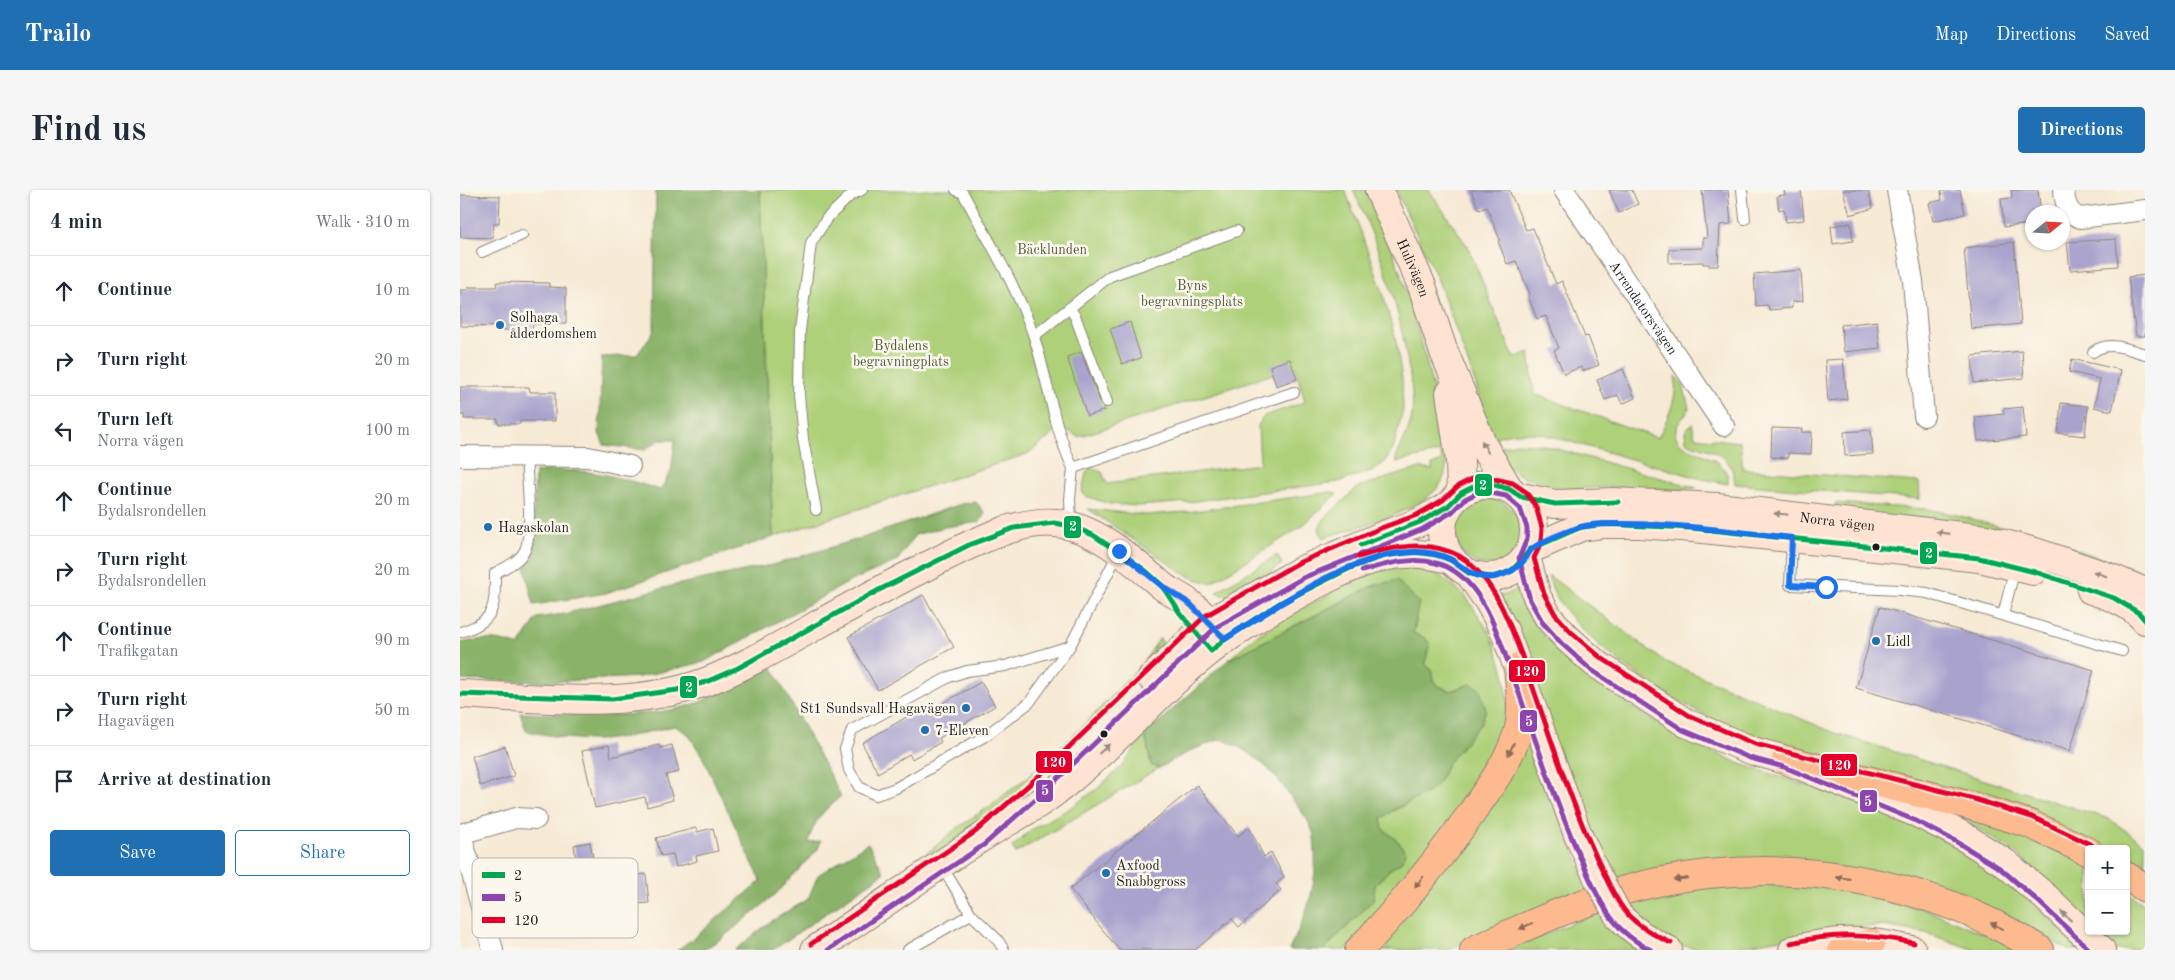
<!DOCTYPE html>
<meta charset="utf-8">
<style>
body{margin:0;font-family:"Old Standard TT",serif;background:#f6f6f7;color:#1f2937}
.controls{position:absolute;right:15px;bottom:15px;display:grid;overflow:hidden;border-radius:5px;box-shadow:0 1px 4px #0004}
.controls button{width:45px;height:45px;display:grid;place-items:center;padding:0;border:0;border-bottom:1px solid #e0e1e3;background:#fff;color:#1f2937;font:25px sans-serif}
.compass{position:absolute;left:1565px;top:15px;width:45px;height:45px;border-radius:50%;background:#fff;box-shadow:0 1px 4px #0004;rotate:72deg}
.stop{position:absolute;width:15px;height:15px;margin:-11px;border:4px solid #1a73e8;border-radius:50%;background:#fff}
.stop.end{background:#1a73e8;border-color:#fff;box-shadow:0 1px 5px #0008}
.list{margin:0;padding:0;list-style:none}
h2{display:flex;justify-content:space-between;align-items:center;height:65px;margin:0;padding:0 20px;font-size:21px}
h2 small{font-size:16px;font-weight:400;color:#747a83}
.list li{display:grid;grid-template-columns:32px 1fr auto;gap:15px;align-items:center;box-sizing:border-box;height:70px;padding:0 20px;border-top:1px solid #e0e1e3}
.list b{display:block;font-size:19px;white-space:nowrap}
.list p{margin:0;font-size:16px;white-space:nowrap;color:#747a83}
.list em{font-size:16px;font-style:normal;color:#747a83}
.actions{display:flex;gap:10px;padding:15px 20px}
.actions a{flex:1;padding:11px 0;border:1px solid #1f6fb2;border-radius:5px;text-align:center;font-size:18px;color:#1f6fb2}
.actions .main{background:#1f6fb2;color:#fff}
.icon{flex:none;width:28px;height:28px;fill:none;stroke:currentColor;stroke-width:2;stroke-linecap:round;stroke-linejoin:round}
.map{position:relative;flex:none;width:1685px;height:760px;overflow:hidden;border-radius:5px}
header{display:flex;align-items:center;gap:30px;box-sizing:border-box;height:70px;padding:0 25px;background:#1f6fb2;color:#fff}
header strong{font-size:24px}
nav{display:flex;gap:28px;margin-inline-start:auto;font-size:18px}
.intro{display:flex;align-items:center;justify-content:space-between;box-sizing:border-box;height:120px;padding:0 30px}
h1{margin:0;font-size:35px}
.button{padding:12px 22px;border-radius:5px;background:#1f6fb2;color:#fff;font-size:18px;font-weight:700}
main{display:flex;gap:30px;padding:0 30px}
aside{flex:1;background:#fff;border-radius:5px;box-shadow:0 1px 4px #0004}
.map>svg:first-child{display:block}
.green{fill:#add079;stroke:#64764a}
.forest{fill:#8ab269;stroke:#536742}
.building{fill:#a8a2cd}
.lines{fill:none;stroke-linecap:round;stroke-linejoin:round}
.lane-casing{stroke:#8a8378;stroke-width:12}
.street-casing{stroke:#8a8378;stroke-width:22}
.secondary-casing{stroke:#8a8378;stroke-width:30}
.highway-casing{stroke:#8a8378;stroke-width:30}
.lane{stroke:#fff;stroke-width:10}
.street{stroke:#fff;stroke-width:20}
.secondary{stroke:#fee3d2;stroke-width:28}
.highway{stroke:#fcba8e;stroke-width:28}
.secondary-bridge-casing{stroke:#8a8378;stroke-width:30;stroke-linecap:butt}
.secondary-bridge{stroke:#fee3d2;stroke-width:28}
.bus-1-casing{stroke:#fbf7ec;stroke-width:9}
.bus-2-casing{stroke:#fbf7ec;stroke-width:9}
.bus-3-casing{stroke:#fbf7ec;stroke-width:9}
.bus-1{stroke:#00a651;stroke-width:5}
.bus-2{stroke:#8e44ad;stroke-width:5}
.bus-3{stroke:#e4002b;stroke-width:5}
.oneway{fill:#988980}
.oneway2{fill:#8c6b55}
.route{stroke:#1a73e8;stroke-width:6}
.poi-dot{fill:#1f6fb2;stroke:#fbf7ec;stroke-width:2}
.bus-dot{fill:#1c1c1c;stroke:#fbf7ec;stroke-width:2}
.labels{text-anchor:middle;stroke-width:5;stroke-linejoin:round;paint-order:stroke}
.park-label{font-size:14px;fill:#4f5b3d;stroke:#fbf7ec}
.street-label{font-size:14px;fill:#1c1c1c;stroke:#fbf7ec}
.poi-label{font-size:14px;fill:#1c1c1c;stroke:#fbf7ec;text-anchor:start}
.key{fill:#fbf7ec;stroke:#b8b5ae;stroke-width:1}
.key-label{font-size:14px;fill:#1c1c1c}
.line-badge{stroke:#fbf7ec;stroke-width:2}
.badge-label{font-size:14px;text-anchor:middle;font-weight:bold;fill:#fff}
</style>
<header>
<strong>Trailo</strong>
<nav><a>Map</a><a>Directions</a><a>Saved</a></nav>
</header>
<div class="intro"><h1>Find us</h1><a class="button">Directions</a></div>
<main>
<aside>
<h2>4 min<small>Walk · 310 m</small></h2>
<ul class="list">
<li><svg class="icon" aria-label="ahead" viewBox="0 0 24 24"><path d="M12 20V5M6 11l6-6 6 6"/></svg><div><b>Continue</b></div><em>10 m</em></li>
<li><svg class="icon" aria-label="right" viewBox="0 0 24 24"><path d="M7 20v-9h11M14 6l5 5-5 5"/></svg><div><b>Turn right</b></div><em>20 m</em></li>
<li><svg class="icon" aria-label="left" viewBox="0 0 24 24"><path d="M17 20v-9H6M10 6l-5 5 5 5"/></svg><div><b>Turn left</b><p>Norra vägen</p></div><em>100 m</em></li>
<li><svg class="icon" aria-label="ahead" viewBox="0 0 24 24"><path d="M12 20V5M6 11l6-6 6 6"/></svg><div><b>Continue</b><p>Bydalsrondellen</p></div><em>20 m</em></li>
<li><svg class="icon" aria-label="right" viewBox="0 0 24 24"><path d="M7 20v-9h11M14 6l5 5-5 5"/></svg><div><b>Turn right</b><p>Bydalsrondellen</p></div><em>20 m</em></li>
<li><svg class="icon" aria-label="ahead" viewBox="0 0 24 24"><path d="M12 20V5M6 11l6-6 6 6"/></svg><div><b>Continue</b><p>Trafikgatan</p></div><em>90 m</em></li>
<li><svg class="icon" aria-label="right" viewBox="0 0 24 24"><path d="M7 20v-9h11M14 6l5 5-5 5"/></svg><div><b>Turn right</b><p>Hagavägen</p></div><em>50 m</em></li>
<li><svg class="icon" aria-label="arrive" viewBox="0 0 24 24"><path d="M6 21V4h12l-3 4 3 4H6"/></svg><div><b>Arrive at destination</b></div></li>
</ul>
<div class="actions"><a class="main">Save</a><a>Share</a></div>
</aside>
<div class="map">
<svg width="1685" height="760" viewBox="0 0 1685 760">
<rect width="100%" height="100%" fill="#fbf7ec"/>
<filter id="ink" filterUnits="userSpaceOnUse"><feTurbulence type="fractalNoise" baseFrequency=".02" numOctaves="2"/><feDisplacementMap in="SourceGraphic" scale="10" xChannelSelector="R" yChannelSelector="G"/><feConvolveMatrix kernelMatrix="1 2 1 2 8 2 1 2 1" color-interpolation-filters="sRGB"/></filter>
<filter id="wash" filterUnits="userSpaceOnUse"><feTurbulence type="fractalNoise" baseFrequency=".0096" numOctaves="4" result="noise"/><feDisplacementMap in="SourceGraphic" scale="20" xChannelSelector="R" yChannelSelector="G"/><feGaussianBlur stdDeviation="1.12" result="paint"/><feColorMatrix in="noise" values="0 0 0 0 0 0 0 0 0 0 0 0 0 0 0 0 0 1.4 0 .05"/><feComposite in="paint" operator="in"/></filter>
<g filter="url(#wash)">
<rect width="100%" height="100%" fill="#f7ead5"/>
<path class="green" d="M300,0H885L921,97L936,151L942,189L943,220L933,259L925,272L914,280L878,292L728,312L678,316L650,314L625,306L622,301L626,283L630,278L642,282L647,294L800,274L798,236L804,226L845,212L835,177L618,247L603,237L567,264L313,347Z
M893,0H907C937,64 957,130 973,199C978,222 984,246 987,270C986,279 985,288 979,296C958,323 895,338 862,348L859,338L865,328L898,297L960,278L972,280V275L982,271L980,262L937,272L936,268C941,255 950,239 952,225C954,206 950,186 947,168C937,109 918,53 893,0Z
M936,0H969L1008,57L1054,168L1069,162L1074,204L1198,248C1208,227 1218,209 1215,185L1223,195L1229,218C1226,226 1219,230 1216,238C1208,267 1271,258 1268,294L1242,289L1083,244C1067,242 1052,242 1036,247L1039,257L1057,253L1083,255L1237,298L1217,300L1153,297L1105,299L1066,289L1047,276L1029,245L1016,195L978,90Z
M1232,233L1235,247L1280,252L1283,279L1459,292L1460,309L1275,294C1272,261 1251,262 1226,252L1225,241Z
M872,302L877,304L841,337L751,393L738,390L723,383L628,319L685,325L727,322Z
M995 342a33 33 0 1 1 66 0a33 33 0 1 1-66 0Z
M1375,313L1466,319L1497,325L1601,354L1685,384V390L1375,318Z
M817,365L822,374C809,384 784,408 767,406C763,406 759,403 756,402Z
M942,377L975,382L1005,405L1031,445L1044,481L1048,515L1047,539L1037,563L994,632L886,760H864L913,710L915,695L929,680L941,672L939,652L923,639L920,629L932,621L969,602L979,592L987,574L1021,533L1011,494L990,501L976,495L971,480L965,473V448L953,443L957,430L912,396L768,470L794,447L850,414L913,382Z
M1088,385L1204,471L1375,543L1649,629L1685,654V685L1666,673V659H1643L1635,654C1559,631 1483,608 1408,584C1359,569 1307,557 1261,534C1210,508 1100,444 1088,385Z
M1058,399L1064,418L1081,443L1099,461L1173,518L1226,550L1281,574L1445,628L1530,676L1625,760H1608L1566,735L1514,711L1471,695L1154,692L1131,644L1034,407L1045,405Z
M700,448L706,461C627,541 550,615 457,677L454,674L496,639L530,616L570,585L621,538L680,477Z
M685,544L691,575L699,578L556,663L552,657L572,639L607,620L637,599L663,575Z
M1070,554L1074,556L1129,701L1023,742L989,760H915L1066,555Z
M1495,623C1541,638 1587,652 1629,677V731L1559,666Z
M1302,693L1385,700L1465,719L1563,760H1515L1466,743L1423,736L1387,737L1276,757L1243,760L1219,755L1181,734L1165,712L1202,701Z
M1666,701L1685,715V760H1655L1638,741H1666Z
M1140,721C1149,737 1162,749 1177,760H1048Z"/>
<path class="forest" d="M196,0H300L313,347L146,403L74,415L65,378L73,360L75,282C119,276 158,286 200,300L211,282L215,250H199L185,260L144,255L139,243L142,167L177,165L194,141Z
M516,312L525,323L520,332L485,337L455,345L437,371L391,391L244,472L179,487L88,492L0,490V453C24,448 36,448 59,456L77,428L104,424L215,395L312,375L402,348L501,314Z
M937,390L959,412L953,443L965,448L970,454L965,473L971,480L976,495L990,501L1011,494L1020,499L1026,520L1021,533L987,574L979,592L969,602L932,621L921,629L923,639L939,652L946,663L941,672L929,680L915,695L913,710L864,760H829C846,726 857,699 855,661C854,655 855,647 853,642C849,629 836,615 828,603C809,576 791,561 761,549L732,560L699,578L691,575L685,544L768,470L912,396Z
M312,477L381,606C363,621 355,629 348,652L361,651L358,659L314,706L262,748L243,760H217L234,748L301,691L242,566L228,544L215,536C189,541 162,550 135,550C112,550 88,545 66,541L60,523C114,524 190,531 240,512C264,502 288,488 312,477Z
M408,653L424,683L313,760H275L310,732L348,709L358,685Z"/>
<g id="blocks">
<path class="building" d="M1011,0H1049L1066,40L1073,38L1096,94L1102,91L1125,147L1128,146L1139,175L1123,181L1121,177L1104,184L1094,160L1099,158L1086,126L1077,129L1068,105L1070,104L1056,71L1047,74L1038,51L1040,50L1027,17L1019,20Z
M1149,0H1172L1178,14L1159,23Z
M1242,0H1268L1271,34L1260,35L1258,76H1249V74H1243V72L1209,73V59L1243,58V48H1247Z
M1324,0H1341L1344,30L1326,32L1324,19L1319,20L1317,6L1325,5Z
M1383,0H1408L1413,18L1390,25Z
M1488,0H1500L1505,24L1473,31L1469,13L1482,10L1481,1Z
M1551,0H1578L1581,22H1572V34L1544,37L1541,9L1552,8Z
M0,5L40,6L39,33H34L33,48L0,47Z
M1391,33L1393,51L1373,54L1371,36Z
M1656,49L1658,76L1610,80L1607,52Z
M1554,52L1561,134L1511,139L1504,58Z
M1341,80L1343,111L1332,112V118L1309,120L1308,115L1296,116L1294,84Z
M1685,85V146H1676L1668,87Z
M37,92L89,93V97L106,98V134H73L71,146H51V140H39V137L0,136V100H8V97H36Z
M1417,131L1420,158L1384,162L1381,135Z
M670,132L681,168L662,174L650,139Z
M1562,161L1564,188L1514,193L1512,166Z
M621,162L641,214L645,220L627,226L607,167Z
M830,169L837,189L816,196L810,176Z
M1383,169L1387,209L1368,211L1365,170Z
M1612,169L1661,180L1652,221L1634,217L1640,189L1609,182Z
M1163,179L1175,208L1162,214L1158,205L1145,210L1137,190Z
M0,197H69L70,202H95V231H60V234H38V229H4V225H0Z
M1601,213L1628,216L1625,246L1598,243Z
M1563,217L1566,247L1518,251L1515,227L1544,224L1543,219Z
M1312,238L1342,239L1341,242H1352L1351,264L1328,263V268L1311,267Z
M1411,240L1413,264L1385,266L1384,242Z
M463,405L494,457L418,500L388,447Z
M1420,417L1634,480L1610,561L1396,498Z
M521,492L535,516L479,548L481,552L452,569L449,564L418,583L402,553L462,518L465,523Z
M149,555L151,567L199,555L200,558L212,555L219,582L206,585L213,610L187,617L185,607L135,618L122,561Z
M45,556L54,586L20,596L12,566Z
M737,595L778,646L789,637L804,667L811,662L824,687L816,694L821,700L779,737L772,729L735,760H659L610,699Z
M236,638L237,642L253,638L258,661L236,666L237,671L216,677L213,664L201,666L196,648Z
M130,652L133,668L116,671L114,655Z
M173,679L174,685L186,684L189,713L177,714V720L163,722L162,715L150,717L147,682Z"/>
</g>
</g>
<g filter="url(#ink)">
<use href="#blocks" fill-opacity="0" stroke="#8a8378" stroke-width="1"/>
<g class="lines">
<defs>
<path id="lane" d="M496,0L503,3C528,50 557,96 574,147C588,190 593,236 613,278
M1282,0L1285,29
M22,62L62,45
M609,118L615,126L647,212
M574,146L650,86L777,41
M1633,162C1649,150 1668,159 1685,164
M356,320L343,249L339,205L340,141L351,53L367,28L391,5L402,0
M611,335L610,309L613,278L834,202
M1332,349L1330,395L1439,400L1467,403L1662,461
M1543,425L1555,378
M0,442C36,432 35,416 35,383C45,378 60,371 65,360C73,342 67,288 66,267
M610,456L545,476L507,481L489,487L392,540L385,559L389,580L399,597L416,605L436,598L525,546L569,513L610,456L659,362
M481,675L511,724L537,749L544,760
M448,760L511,724"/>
<g id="street">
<path id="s1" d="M1104,0L1264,236"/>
<path d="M1437,0L1453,91L1464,226"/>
<path d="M1604,0C1605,13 1607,23 1620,28L1685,20"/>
<path d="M0,266L128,267L170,276"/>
<path d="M0,644L56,628L76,629"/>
<path d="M1,644L33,760"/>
</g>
<g id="secondary">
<path id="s2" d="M919,0L962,96L982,157L1023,256L1049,299"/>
<path d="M990,203L1000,271L1001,303"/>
<circle cx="1028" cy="341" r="46"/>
<path id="s3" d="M1061,307L1095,314L1153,312L1257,317L1526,349L1575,362L1646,386L1685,402"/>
<path d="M1071,359L1121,337L1143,334H1180L1233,338L1519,368L1573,381"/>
<path d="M1066,367L1077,407L1089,428L1106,447L1135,473L1226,533L1293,561L1326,570L1457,623L1501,645L1545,673L1583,705L1641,760"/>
<path d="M1009,383L1029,412L1045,442L1118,645L1138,688"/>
<path d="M1631,400C1650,406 1672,414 1685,430"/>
<path d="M692,488L750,432L842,380L924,345L960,332L988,316"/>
<path d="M0,504C79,508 172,520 248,491C283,477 316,458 350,439C389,417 429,395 469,375C505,357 555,329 596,333C636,337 672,370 701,395C709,402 720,406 729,413C742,423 754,436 765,449"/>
<path d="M1158,725C1173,741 1188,751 1208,760"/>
<path d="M355,760C411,723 465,684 521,648C545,632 574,619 596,601C644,564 684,518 729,478C768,444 811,418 857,394C904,370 939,354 992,370"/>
<path d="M1333,760C1378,748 1407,750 1452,760"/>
</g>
<path id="highway" d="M1326,570L1512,616L1570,634L1629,662
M1666,686L1685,698
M899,760C941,717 978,670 1013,621C1029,598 1048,572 1057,545C1064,524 1060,499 1058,477
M1014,760C1072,733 1135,705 1198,692C1327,665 1469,689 1580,760
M1382,760L1411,753"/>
</defs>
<use href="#lane" class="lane-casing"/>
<use href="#street" class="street-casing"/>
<use href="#secondary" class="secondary-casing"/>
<use href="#highway" class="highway-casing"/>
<use href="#lane" class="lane"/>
<use href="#street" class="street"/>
<use href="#secondary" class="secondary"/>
<use href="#highway" class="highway"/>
<defs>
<path id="secondary-bridge" d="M1138,688L1158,725"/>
</defs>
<use href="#secondary-bridge" class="secondary-bridge-casing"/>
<use href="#secondary-bridge" class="secondary-bridge"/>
<defs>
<path id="bus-1" d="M901,355L960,332L988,316L1001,303L1017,295H1035L1049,299L1061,307L1095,314L1158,312
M0,504L152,509L217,500L246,492L278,478L419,400L509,355L554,338L594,333L611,336L633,345L686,381L702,396L720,423L751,461L765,449L820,413L890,378L926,365L956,362L974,364L992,370L1009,383L1023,387H1034L1052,381L1071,359L1121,337L1143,334L1233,338L1519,368L1575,382L1654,408L1679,423L1685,430"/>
<path id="bus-2" d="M902,381C931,372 966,363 994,381C1025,401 1038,445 1050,478C1074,544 1095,613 1124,676C1132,694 1141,715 1153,730C1163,743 1177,753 1191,760
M368,760L525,654L590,596L755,438L845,387L963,339L992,322L1005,309L1019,302H1026L1046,306L1060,318L1067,338V349L1059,368L1070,410L1083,433L1101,453L1130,479L1223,540L1290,568L1324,577L1454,630L1497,652L1541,679L1578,711L1630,760"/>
<path id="bus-3" d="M898,367C931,357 969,348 1001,367C1034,388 1050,434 1063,469C1087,536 1108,606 1138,671C1146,687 1154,708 1165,721C1177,736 1194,745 1211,753
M1331,753C1373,743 1411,744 1454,753
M351,754L515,642L580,585L745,426L838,373L921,338L957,325L983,310L998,296L1014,288L1026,287L1053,293L1066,302L1076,317L1082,338L1081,353L1074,368L1084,404L1095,424L1111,442L1140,467L1230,526L1295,554L1514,609L1572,627L1632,655"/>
</defs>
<use href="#bus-1" class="bus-1-casing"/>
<use href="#bus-2" class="bus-2-casing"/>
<use href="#bus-3" class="bus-3-casing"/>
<use href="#bus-1" class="bus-1"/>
<use href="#bus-2" class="bus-2"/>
<use href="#bus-3" class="bus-3"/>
</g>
<defs><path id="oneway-solid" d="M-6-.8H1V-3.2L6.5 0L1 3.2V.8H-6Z" transform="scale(1.25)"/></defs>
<g class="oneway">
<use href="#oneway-solid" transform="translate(1025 257) rotate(-118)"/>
<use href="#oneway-solid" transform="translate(1321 324) rotate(-174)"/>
<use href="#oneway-solid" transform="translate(1483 343) rotate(-172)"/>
<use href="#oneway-solid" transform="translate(1640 384) rotate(-161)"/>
<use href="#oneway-solid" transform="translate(644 559) rotate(-42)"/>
<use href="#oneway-solid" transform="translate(1606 726) rotate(-138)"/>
</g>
<g class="oneway2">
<use href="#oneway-solid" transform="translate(1051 559) rotate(115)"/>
<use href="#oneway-solid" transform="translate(1383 688) rotate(-172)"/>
<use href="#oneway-solid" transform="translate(1221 689) rotate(172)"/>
<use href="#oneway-solid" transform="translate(959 692) rotate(128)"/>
<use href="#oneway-solid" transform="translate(1066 736) rotate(155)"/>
<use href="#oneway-solid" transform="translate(1537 736) rotate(-153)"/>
</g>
</g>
<g class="lines" filter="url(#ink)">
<path class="route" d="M659,361L702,396L730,414L765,449C816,416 895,361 956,362C967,362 984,365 993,371C1006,380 1016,389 1034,387C1046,385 1058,378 1066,368C1068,365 1069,361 1072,359C1082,351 1107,341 1120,337C1134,333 1151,334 1165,334C1221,334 1277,342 1332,348L1330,395L1366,397"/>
</g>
<g class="poi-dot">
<circle cx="40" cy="135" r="5"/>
<circle cx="28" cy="337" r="5"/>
<circle cx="1416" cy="451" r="5"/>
<circle cx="506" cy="518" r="5"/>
<circle cx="465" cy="540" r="5"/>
<circle cx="646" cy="683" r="5"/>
</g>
<g class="bus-dot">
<circle cx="1416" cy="357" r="4.5"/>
<circle cx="644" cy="544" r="4.5"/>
</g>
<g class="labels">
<g class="park-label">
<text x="592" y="64">Bäcklunden</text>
<text x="732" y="100">Byns<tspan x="732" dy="16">begravningsplats</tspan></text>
<text x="441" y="160">Bydalens<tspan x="441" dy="16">begravningplats</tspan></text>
</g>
<g class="street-label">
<text dy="5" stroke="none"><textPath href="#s2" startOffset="85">Hulivägen</textPath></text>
<text dy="5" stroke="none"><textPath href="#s1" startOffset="142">Arrendatorsvägen</textPath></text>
<text dy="5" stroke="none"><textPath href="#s3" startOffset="318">Norra vägen</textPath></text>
</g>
<g class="poi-label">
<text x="50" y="132">Solhaga<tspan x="50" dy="16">ålderdomshem</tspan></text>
<text x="38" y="342">Hagaskolan</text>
<text x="1426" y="456">Lidl</text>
<text x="496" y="523" text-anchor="end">St1 Sundsvall Hagavägen</text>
<text x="475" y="545">7-Eleven</text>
<text x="656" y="680">Axfood<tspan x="656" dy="16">Snabbgross</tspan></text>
</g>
</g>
<rect x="12" y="668" width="166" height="80" rx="8" class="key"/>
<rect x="22" y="682" width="23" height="6" fill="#00a651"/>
<rect x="22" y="704" width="23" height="7" fill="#8e44ad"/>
<rect x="22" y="727" width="23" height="6" fill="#e4002b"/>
<g class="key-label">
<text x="54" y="690">2</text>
<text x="54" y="712">5</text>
<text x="54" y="735">120</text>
</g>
<g class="line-badge">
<rect x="1014" y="283" width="19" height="24" rx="5" fill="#00a651"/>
<rect x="603" y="325" width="19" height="24" rx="5" fill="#00a651"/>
<rect x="1459" y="351" width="19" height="24" rx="5" fill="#00a651"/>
<rect x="1048" y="469" width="38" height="24" rx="5" fill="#e4002b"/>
<rect x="219" y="485" width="19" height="24" rx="5" fill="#00a651"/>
<rect x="1059" y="519" width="19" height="24" rx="5" fill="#8e44ad"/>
<rect x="575" y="560" width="38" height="24" rx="5" fill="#e4002b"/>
<rect x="1360" y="563" width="38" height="24" rx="5" fill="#e4002b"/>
<rect x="575" y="589" width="19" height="24" rx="5" fill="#8e44ad"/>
<rect x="1399" y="599" width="19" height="24" rx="5" fill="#8e44ad"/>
</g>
<g class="badge-label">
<text x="1023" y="300">2</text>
<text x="613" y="341">2</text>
<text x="1469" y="368">2</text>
<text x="1067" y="486">120</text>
<text x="229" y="502">2</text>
<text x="1069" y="536">5</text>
<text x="594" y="577">120</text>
<text x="1379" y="580">120</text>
<text x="585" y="605">5</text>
<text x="1408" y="616">5</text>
</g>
</svg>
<div class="controls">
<button>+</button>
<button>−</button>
</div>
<svg class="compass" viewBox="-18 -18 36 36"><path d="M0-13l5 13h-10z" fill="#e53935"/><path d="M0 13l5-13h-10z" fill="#747a83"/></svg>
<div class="stop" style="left:1366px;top:397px"></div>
<div class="stop end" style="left:659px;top:361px"></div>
</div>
</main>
